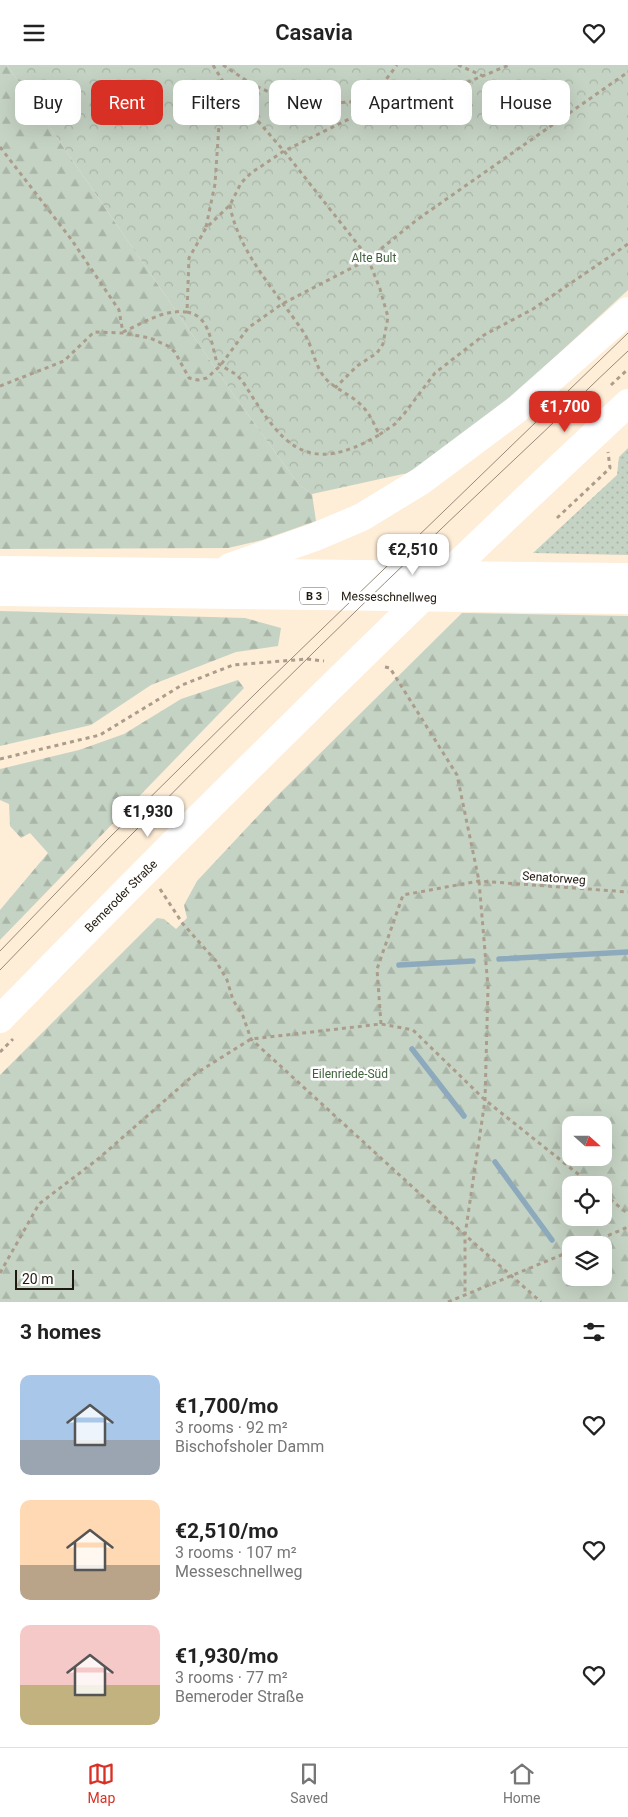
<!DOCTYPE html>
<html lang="en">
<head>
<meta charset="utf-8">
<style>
	:root { --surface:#fff; --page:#f2f2f2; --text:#222; --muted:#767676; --line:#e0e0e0; --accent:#d93025 }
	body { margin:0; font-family:Roboto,sans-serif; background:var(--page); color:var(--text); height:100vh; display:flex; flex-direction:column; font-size:19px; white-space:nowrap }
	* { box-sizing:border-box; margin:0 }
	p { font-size:16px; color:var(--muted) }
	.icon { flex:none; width:28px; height:28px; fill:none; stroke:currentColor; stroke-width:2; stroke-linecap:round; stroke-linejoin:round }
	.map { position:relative; height:1237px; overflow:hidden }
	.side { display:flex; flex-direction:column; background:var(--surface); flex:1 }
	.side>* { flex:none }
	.top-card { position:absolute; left:15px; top:15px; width:599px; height:45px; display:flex; gap:10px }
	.needle { width:32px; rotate:111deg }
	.buttons { position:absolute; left:562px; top:1051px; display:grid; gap:10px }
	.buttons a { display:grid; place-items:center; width:50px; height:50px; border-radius:10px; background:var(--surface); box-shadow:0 5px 20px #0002; font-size:25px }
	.scale { position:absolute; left:15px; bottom:12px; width:59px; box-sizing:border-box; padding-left:5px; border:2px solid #20190f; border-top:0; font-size:14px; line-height:18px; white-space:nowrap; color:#20190f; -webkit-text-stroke:4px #fff; paint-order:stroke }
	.price { position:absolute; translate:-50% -42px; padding:0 11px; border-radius:10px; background:#fff; color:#222; font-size:16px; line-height:32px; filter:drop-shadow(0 1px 2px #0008) }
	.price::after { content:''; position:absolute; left:50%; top:30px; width:15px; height:11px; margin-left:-8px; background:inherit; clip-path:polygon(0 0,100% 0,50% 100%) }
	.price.selected { background:var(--accent); color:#fff }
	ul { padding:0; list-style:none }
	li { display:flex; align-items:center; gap:15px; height:125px; padding:0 20px }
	li span { display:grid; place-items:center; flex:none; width:140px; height:100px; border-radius:10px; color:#555 }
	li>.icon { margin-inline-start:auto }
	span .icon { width:60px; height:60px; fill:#fffc; stroke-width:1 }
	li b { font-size:21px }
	h2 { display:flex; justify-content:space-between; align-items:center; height:60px; padding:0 20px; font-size:21px }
	.chip { padding:0 18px; border-radius:10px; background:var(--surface); box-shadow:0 5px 20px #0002; font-size:18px; line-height:45px }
	.chip.selected { background:var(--accent); color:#fff }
	header { display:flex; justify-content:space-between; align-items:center; height:65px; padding:0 20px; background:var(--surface); font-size:22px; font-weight:600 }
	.menu { display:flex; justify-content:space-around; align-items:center; height:70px; border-top:1px solid var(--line); background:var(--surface); font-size:14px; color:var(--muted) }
	.menu a { display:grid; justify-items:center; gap:2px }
	.menu .selected { color:var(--accent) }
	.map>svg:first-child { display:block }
</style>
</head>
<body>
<header><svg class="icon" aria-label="menu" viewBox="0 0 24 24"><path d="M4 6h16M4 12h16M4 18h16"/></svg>Casavia<svg class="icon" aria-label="heart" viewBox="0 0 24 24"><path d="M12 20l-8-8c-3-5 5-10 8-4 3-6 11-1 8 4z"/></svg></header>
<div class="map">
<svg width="628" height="1237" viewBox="0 0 628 1237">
	<defs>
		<pattern id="grass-dots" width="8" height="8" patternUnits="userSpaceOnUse" patternTransform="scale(1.25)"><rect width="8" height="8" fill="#c5d3c4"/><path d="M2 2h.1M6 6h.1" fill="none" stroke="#a9b5a7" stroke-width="1.8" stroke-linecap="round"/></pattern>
		<pattern id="forest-firs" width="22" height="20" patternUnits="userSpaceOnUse" patternTransform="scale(1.25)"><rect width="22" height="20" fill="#c5d3c4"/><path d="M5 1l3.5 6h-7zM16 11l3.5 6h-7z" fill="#a9b5a7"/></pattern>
		<pattern id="park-crowns" width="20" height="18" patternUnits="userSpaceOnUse" patternTransform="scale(1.25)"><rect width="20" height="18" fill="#c5d3c4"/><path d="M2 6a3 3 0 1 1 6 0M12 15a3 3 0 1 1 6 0" fill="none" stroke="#a9b5a7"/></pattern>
	</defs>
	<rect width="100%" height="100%" fill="#feedd7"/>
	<path fill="url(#grass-dots)" d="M628 383V490L533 488 617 410 619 392Z"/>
	<path fill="url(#forest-firs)" fill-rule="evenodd" d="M0 0H7L233 329 299 420 312 429 316 456 262 475 228 483 0 484Z
		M0 546 245 553 281 563 278 581 236 587 151 620 91 660 0 681Z
		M462 548 628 551V1237H0V1010L157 853 164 854 176 864 187 853 184 840 197 816 272 736ZM571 1060H604V1092H571ZM571 1120H604V1152H571ZM571 1180H604V1212H571Z
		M238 615 244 623 0 875V845L48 788 30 768 21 773 10 761 9 739 0 735V704L79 685 124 669 181 634Z"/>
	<path fill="url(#park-crowns)" d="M7 0H628V225L507 336 412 407 312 429 299 420 233 329Z"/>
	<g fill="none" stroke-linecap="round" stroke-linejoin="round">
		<path stroke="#8daabd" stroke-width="5.5" d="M499 894 628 887
			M399 900 473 896
			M412 984 464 1051
			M495 1097 552 1175"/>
		<path stroke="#ab9d8c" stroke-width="3" stroke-dasharray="4 4" stroke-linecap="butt" d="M213 0 222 15 284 86 367 191 380 224 388 252 383 279 377 288 357 301 335 323
			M223 0 253 20 288 35 313 40 419 31 449 25 509 0
			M458 0 483 11
			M372 33 397 0
			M0 82 71 174 119 245 123 268
			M230 140C237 185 277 228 302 265 313 280 313 298 325 313 335 324 348 328 359 338 369 347 374 358 379 370L395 359 404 349 435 308 484 270 533 244 628 179
			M206 162 215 119 222 15
			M187 247C210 251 211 278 217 298L237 310 243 317C282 379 305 413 379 370
			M123 267C143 258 164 244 187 247L189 193 206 163 230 140 241 118 251 108 284 86 394 32
			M611 320 628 304
			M0 321 64 296 94 267 123 268 150 273 168 281 175 287 189 313 198 315 207 313 220 301 248 263 282 239 367 195 418 154 628 7
			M557 453 610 403 608 387
			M385 602 390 603 457 710 479 816 488 922 485 1035 465 1170V1230
			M0 694 100 670 182 620 233 600 307 594 324 596
			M160 824 183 859 216 896 227 915 233 935 243 951 251 974 465 1170 541 1237
			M381 959 377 904 403 830 479 816 628 827
			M0 987 13 974
			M604 1129 628 1149
			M586 1180 628 1162
			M0 1208 39 1139 98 1094 195 1009 251 974 381 959 413 965 485 1035 592 1120
			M448 1237 571 1186"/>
		<path stroke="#fff" stroke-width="28" d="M0 954C205 744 413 538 628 338"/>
		<path stroke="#fff" stroke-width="28" d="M230 502 315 472 362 452 421 416 516 345 628 246
			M0 505 628 512
			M0 527 628 535"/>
		<path stroke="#968a79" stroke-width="1" d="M0 886 107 775 260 624 628 268
			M0 905C168 730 339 559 516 393 554 358 590 321 628 286"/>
	</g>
	<g text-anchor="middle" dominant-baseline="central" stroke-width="5" stroke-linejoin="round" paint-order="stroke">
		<rect fill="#fff" stroke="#635e57" stroke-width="1" x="300" y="522.5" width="28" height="17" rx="4"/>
		<g font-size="11" font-weight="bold" fill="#20190f">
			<text x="314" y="531">B 3</text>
		</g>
		<g font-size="12" fill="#3f613b" stroke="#fff">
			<text x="374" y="193">Alte Bult</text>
			<text x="350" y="1009">Eilenriede-Süd</text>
		</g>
		<g font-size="12" fill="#20190f" stroke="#fff">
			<text transform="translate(389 532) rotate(1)">Messeschnellweg</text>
			<text transform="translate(554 813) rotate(4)">Senatorweg</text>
			<text transform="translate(121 831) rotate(-45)">Bemeroder Straße</text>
		</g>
	</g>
</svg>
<div class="buttons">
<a><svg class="needle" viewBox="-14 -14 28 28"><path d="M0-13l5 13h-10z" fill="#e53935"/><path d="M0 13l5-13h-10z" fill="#767676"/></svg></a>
<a><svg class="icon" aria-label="locate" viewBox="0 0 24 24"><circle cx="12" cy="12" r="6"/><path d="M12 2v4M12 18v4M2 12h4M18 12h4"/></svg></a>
<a><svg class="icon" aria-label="layers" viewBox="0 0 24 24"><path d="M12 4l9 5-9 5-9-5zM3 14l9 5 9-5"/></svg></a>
</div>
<div class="scale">20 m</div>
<b class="price selected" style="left:565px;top:368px">€1,700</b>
<b class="price" style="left:413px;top:511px">€2,510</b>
<b class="price" style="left:148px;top:773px">€1,930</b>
<div class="top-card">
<a class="chip">Buy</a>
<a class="chip selected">Rent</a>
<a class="chip">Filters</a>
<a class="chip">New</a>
<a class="chip">Apartment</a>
<a class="chip">House</a>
</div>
</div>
<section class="side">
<h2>3 homes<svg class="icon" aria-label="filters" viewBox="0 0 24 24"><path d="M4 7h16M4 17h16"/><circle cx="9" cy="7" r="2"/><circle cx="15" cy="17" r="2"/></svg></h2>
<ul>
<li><span style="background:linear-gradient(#a9c7e8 65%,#9aa5b1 0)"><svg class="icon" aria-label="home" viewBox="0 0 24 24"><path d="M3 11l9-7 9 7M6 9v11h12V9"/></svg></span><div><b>€1,700/mo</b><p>3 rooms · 92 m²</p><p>Bischofsholer Damm</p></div><svg class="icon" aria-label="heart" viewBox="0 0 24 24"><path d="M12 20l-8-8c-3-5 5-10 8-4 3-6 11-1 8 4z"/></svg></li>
<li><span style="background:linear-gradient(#ffd9b3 65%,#b9a48a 0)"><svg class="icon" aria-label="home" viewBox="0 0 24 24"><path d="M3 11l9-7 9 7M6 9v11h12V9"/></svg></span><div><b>€2,510/mo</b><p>3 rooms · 107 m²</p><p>Messeschnellweg</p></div><svg class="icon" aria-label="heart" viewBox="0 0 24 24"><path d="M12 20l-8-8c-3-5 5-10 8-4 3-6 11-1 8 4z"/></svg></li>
<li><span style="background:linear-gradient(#f6c9c9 60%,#c2b280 0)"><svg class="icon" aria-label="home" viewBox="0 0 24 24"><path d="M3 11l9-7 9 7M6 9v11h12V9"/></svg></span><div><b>€1,930/mo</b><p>3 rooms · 77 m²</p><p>Bemeroder Straße</p></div><svg class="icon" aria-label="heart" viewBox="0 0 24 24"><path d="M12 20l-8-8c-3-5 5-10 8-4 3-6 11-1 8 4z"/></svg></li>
</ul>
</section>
<nav class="menu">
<a class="selected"><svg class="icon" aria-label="map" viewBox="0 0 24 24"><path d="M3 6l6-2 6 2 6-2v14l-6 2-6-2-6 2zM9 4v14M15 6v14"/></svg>Map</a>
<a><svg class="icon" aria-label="saved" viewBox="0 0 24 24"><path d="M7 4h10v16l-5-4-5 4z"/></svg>Saved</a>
<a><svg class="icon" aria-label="home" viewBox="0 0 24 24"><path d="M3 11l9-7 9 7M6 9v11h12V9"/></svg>Home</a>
</nav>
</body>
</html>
